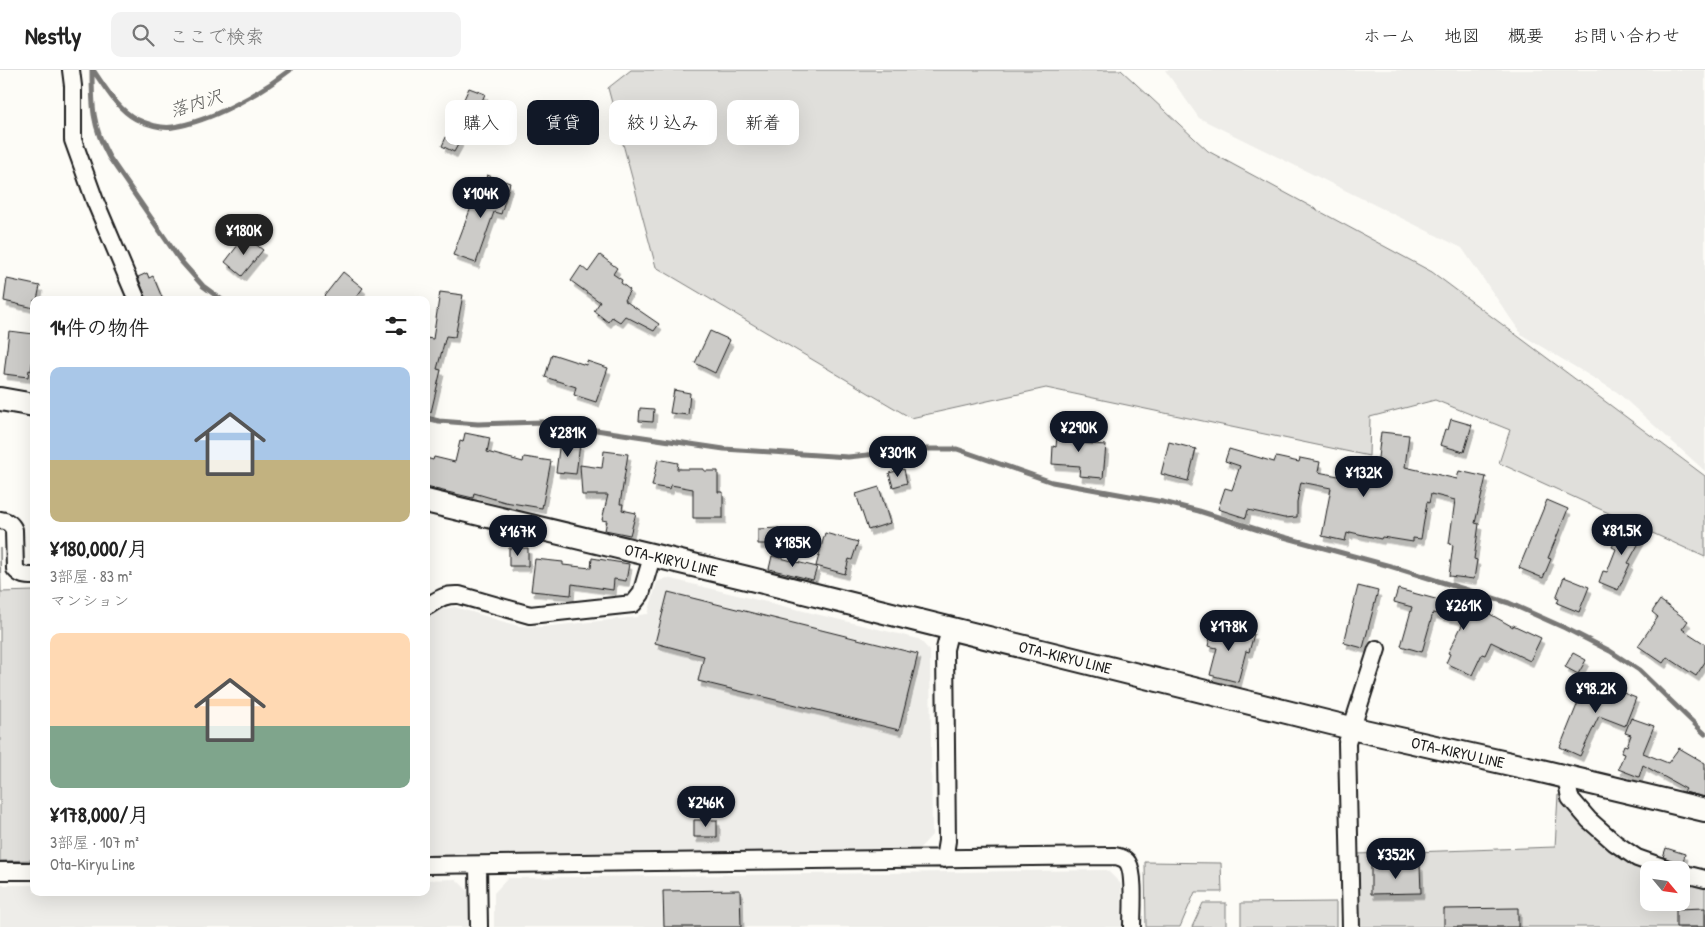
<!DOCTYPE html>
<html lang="ja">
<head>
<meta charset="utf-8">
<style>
	:root { --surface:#fff; --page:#f2f2f2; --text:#222; --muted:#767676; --line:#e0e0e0; --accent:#111827 }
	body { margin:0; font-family:"Patrick Hand","Klee One",sans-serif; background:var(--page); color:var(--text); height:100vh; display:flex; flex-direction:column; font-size:19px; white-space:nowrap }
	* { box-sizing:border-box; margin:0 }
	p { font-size:16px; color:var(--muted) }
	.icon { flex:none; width:28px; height:28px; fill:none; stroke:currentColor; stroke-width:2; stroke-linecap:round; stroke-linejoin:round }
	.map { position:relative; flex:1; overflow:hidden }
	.drawer { position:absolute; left:30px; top:226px; width:400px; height:600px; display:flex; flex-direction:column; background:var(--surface); border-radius:10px; box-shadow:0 5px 20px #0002 }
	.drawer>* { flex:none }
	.hud { position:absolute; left:445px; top:30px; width:475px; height:45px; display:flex; gap:10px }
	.needle { width:32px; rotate:119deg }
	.fabs { position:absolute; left:1640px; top:791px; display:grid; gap:10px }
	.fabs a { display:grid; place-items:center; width:50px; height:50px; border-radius:10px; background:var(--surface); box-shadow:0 5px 20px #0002; font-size:25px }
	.price { position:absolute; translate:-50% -42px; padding:0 11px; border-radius:18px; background:var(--accent); color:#fff; font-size:16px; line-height:32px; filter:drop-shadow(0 1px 2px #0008) }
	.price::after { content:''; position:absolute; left:50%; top:30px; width:15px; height:11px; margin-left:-8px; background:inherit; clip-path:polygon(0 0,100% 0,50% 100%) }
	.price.selected { background:#222; color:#fff }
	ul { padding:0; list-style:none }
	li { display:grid; align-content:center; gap:10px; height:265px; padding:0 20px }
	li span { display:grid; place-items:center; height:155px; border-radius:10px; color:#555 }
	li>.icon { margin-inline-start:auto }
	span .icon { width:90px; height:90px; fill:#fffc; stroke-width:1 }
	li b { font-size:21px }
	h2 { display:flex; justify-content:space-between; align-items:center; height:60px; padding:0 20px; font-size:21px }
	.pill { padding:0 18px; border-radius:10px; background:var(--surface); box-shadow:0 5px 20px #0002; font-size:18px; line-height:45px }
	.pill.selected { background:var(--accent); color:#fff }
	header { display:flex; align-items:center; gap:30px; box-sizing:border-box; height:70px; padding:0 25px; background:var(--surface); border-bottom:1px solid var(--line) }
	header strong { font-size:24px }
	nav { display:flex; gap:28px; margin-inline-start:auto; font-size:18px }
	.search { width:350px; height:45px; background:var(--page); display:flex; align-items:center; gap:12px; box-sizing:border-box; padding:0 18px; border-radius:10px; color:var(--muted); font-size:19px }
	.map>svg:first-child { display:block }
</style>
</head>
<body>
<header>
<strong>Nestly</strong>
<div class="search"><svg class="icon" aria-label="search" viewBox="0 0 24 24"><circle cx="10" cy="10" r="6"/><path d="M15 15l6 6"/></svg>ここで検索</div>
<nav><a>ホーム</a><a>地図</a><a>概要</a><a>お問い合わせ</a></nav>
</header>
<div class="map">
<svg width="1705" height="857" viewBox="0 0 1705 857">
	<defs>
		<filter id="shadow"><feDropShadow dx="3" dy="5.5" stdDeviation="0" flood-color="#0004"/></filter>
	</defs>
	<rect width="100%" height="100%" fill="#fdfcf7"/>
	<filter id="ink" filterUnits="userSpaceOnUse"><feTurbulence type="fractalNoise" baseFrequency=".02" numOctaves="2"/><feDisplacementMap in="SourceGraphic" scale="10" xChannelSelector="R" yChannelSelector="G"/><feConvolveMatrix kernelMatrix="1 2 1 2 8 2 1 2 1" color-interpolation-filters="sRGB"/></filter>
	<g filter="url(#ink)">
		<path fill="#eeede9" d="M1165 0H1705V401L1617 322 1522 265 1462 178 1199 48Z
			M667 508 919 569 930 581 932 765 919 779 426 787V550L442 539 455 537 518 556 542 557 638 547 639 545 648 544 657 512Z
			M1107 800 1121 814 1122 857H494V823L508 808Z
			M456 809 470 823 469 857H0V815H34V822H426V810Z"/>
		<path fill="#e0dfdb" stroke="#7e7e7c" d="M631 0H1121L1208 81 1432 202 1705 406V487L1499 393 1510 360 1435 330 1370 347 1369 386 1046 318 911 348 656 197 608 18Z
			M0 478 1 522 34 521V790L0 791Z
			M1558 725 1562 726C1588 756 1610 788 1649 801V832H1681V811L1705 817V857H1358L1357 784 1555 777Z
			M1145 792 1221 793 1222 822H1195L1180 857H1146Z
			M1336 832V857H1241V833Z
			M1203 833H1226V857H1192Z"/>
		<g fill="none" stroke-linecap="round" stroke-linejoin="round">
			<path stroke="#797876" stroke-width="5" d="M92 0C92 35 92 56 109 87L180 190 203 216 222 230
				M93 0C105 17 117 39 136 49 146 54 162 59 173 57 212 51 259 24 290 0
				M426 348 439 351 478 354 542 352 724 379 848 387 926 379H957L1052 412 1163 432 1199 441 1262 461 1390 496 1509 533 1565 558 1610 581 1639 600 1705 664"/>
		</g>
		<path fill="#cccbc8" stroke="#1c1c1c" filter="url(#shadow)" d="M469 18 485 24 475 47 459 40Z
			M447 65 460 71 454 82 442 76Z
			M487 105 510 113 501 144 494 142 476 193 453 185 473 132 478 134Z
			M245 166 263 180 242 206 225 192Z
			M600 185 617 198 613 204 622 210 621 213 630 220 624 230 659 254 654 261 625 246 620 252 612 247 608 252 594 241 600 232 571 211 581 196 588 202Z
			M343 202 363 218 354 230H321Z
			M147 203 149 208 153 206 163 230H147L138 207Z
			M7 209 40 216 37 230H34V238L4 231Z
			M440 222 463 225 455 267 446 266 437 299 441 300 431 342 426 341V268L433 269Z
			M9 261 34 264V282L31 301 29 300 28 307 4 304Z
			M710 261 730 270 715 303 695 293Z
			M552 284 586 295 587 291 608 298 596 332 574 325 576 317 545 307Z
			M674 320 690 323 688 345 670 343Z
			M640 338 654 339 653 352 639 351Z
			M1451 349 1472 355 1464 382 1440 375 1445 359 1448 360Z
			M1058 354 1080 356 1078 373 1106 375 1103 408 1079 406 1080 396 1052 394 1053 376 1056 377Z
			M1381 362 1409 365 1405 397 1457 409 1459 401 1486 407 1475 453 1479 454 1474 489 1477 490 1474 509 1449 506 1453 475 1449 474 1455 430 1431 424 1429 433 1427 432 1421 469 1413 468V472L1382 467 1381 469 1350 462V464L1347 463 1345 471 1322 466 1331 418 1301 412 1297 432V447L1284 448 1248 440 1246 448 1218 439 1225 418 1232 420 1240 396 1225 391 1229 379 1274 392 1276 387 1299 392 1300 388 1320 392 1318 402 1364 411 1366 403 1376 405Z
			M465 363 490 368 487 382 523 392 524 387 551 391 542 438 505 432 474 423 473 428 426 417V388L433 390 434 387 455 392 460 371 463 372Z
			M560 371 580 374 576 404 556 402Z
			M1169 372 1196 379 1188 411 1161 404Z
			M604 381 628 384 620 434H623L622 440 636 443 630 465 605 460 607 451 602 450 608 425H582L580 395 602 398Z
			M658 389 678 393 677 399H704V401H718V422H723V448H693V419L671 415 670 419 652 416Z
			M904 399 907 413 893 417 889 403Z
			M879 417 890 453 868 460 856 424Z
			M1547 430 1568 439 1548 488 1551 489 1543 508 1519 498Z
			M1626 452 1645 462 1628 493 1630 494 1618 520 1599 512 1603 501 1607 502 1616 479 1612 477Z
			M779 458 780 474H758V459Z
			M825 463 858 472 852 490 849 489 845 504 816 496Z
			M509 478H528V496H509Z
			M772 486 817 497 813 510 769 499Z
			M592 488 629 494 626 511 614 509 613 520 572 514 571 525 531 521 535 489 563 492V495L591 498Z
			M1564 507 1589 517 1579 542 1557 533 1559 529 1556 528Z
			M1358 516 1378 521 1363 578 1344 573Z
			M1398 519 1488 543 1513 557V555L1541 568 1530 591 1491 572 1485 585 1482 584 1472 605 1446 593 1450 584 1448 583 1464 551 1433 543 1422 582 1401 576 1412 537 1394 532Z
			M668 522 918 584 899 660 698 611 704 586 655 573Z
			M1660 530 1688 551 1682 559 1705 574V592L1696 606 1667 587 1663 593 1638 576 1658 547 1652 542Z
			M1213 555 1254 564 1249 582 1246 581 1238 612 1210 605 1217 578 1208 576Z
			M1573 583 1586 590 1578 604 1565 597Z
			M1591 607 1606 616 1636 628 1625 656 1599 646 1580 686 1560 677 1577 635 1586 619 1584 618Z
			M1631 648 1654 656 1643 683 1668 693 1679 678 1705 693V727L1684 722 1686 719 1643 695 1639 707 1618 699 1624 684 1621 683 1624 675 1627 676 1631 665 1625 663Z
			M694 750H717V767H694Z
			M1666 778 1685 784 1683 793H1678L1663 787Z
			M1420 795 1421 823 1371 824V796Z
			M740 820 741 857H664L663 821Z
			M1518 838V857H1444V839Z
			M1705 838V857H1676V839Z"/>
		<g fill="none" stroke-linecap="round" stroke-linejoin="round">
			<defs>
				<path id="minor" d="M71 0 73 16V70L95 131 137 230
					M0 450C7 451 11 453 14 460L15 499C21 506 25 506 34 506
					M426 537C439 529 444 524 459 525L530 545 633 534 641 524 652 487
					M1566 707 1570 728 1589 750 1615 773 1637 788 1671 800
					M944 789 947 771 945 579 950 559
					M426 795 1115 786C1120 787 1125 788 1128 793 1135 804 1132 843 1132 857
					M478 795 479 857
					M0 801H34
					M1681 803 1705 809
					M1351 857 1347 673 1377 579"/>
				<g id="secondary">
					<path d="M0 329 34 335"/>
					<path id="s1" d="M426 431 743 507 1351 658 1537 700 1705 740"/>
				</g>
			</defs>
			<use href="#minor" stroke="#1c1c1c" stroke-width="20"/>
			<use href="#secondary" stroke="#1c1c1c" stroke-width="26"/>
			<use href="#minor" stroke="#fdfcf7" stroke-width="16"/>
			<use href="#secondary" stroke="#fdfcf7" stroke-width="22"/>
		</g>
	</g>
	<g text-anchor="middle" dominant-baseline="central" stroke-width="4.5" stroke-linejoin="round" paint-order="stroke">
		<g font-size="16" fill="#1c1c1c" stroke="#fdfcf7">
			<text stroke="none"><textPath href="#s1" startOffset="252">OTA-KIRYU LINE</textPath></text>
			<text stroke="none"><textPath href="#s1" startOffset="658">OTA-KIRYU LINE</textPath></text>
			<text stroke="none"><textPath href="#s1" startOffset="1062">OTA-KIRYU LINE</textPath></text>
		</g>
		<g font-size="18" font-style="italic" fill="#5a5a58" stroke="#fdfcf7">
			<text transform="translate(196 33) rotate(-17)">落内沢</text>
		</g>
	</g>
</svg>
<div class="fabs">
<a><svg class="needle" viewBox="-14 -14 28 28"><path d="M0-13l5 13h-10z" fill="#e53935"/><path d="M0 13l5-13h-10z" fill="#767676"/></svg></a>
</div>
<b class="price" style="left:481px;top:149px">¥104K</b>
<b class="price selected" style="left:244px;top:186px">¥180K</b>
<b class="price" style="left:1079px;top:383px">¥290K</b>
<b class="price" style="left:568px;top:388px">¥281K</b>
<b class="price" style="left:898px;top:408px">¥301K</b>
<b class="price" style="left:1364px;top:428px">¥132K</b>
<b class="price" style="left:1622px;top:486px">¥81.5K</b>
<b class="price" style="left:518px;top:487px">¥167K</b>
<b class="price" style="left:793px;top:498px">¥185K</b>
<b class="price" style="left:1464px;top:561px">¥261K</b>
<b class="price" style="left:1229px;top:582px">¥178K</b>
<b class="price" style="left:1596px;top:644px">¥98.2K</b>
<b class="price" style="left:706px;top:758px">¥246K</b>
<b class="price" style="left:1396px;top:810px">¥352K</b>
<div class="hud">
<a class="pill">購入</a>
<a class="pill selected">賃貸</a>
<a class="pill">絞り込み</a>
<a class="pill">新着</a>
</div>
<section class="drawer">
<h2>14件の物件<svg class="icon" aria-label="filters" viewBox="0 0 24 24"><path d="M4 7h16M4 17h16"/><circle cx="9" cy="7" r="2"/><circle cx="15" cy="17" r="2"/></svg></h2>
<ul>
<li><span style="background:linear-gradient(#a9c7e8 60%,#c2b280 0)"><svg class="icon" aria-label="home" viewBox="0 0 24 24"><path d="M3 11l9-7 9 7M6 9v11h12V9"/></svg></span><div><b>¥180,000/月</b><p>3部屋 · 83 m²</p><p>マンション</p></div></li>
<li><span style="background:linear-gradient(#ffd9b3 60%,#7fa58c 0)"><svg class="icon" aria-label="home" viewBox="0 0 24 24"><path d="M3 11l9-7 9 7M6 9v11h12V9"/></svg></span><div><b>¥178,000/月</b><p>3部屋 · 107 m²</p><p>Ota-Kiryu Line</p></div></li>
</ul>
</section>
</div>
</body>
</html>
